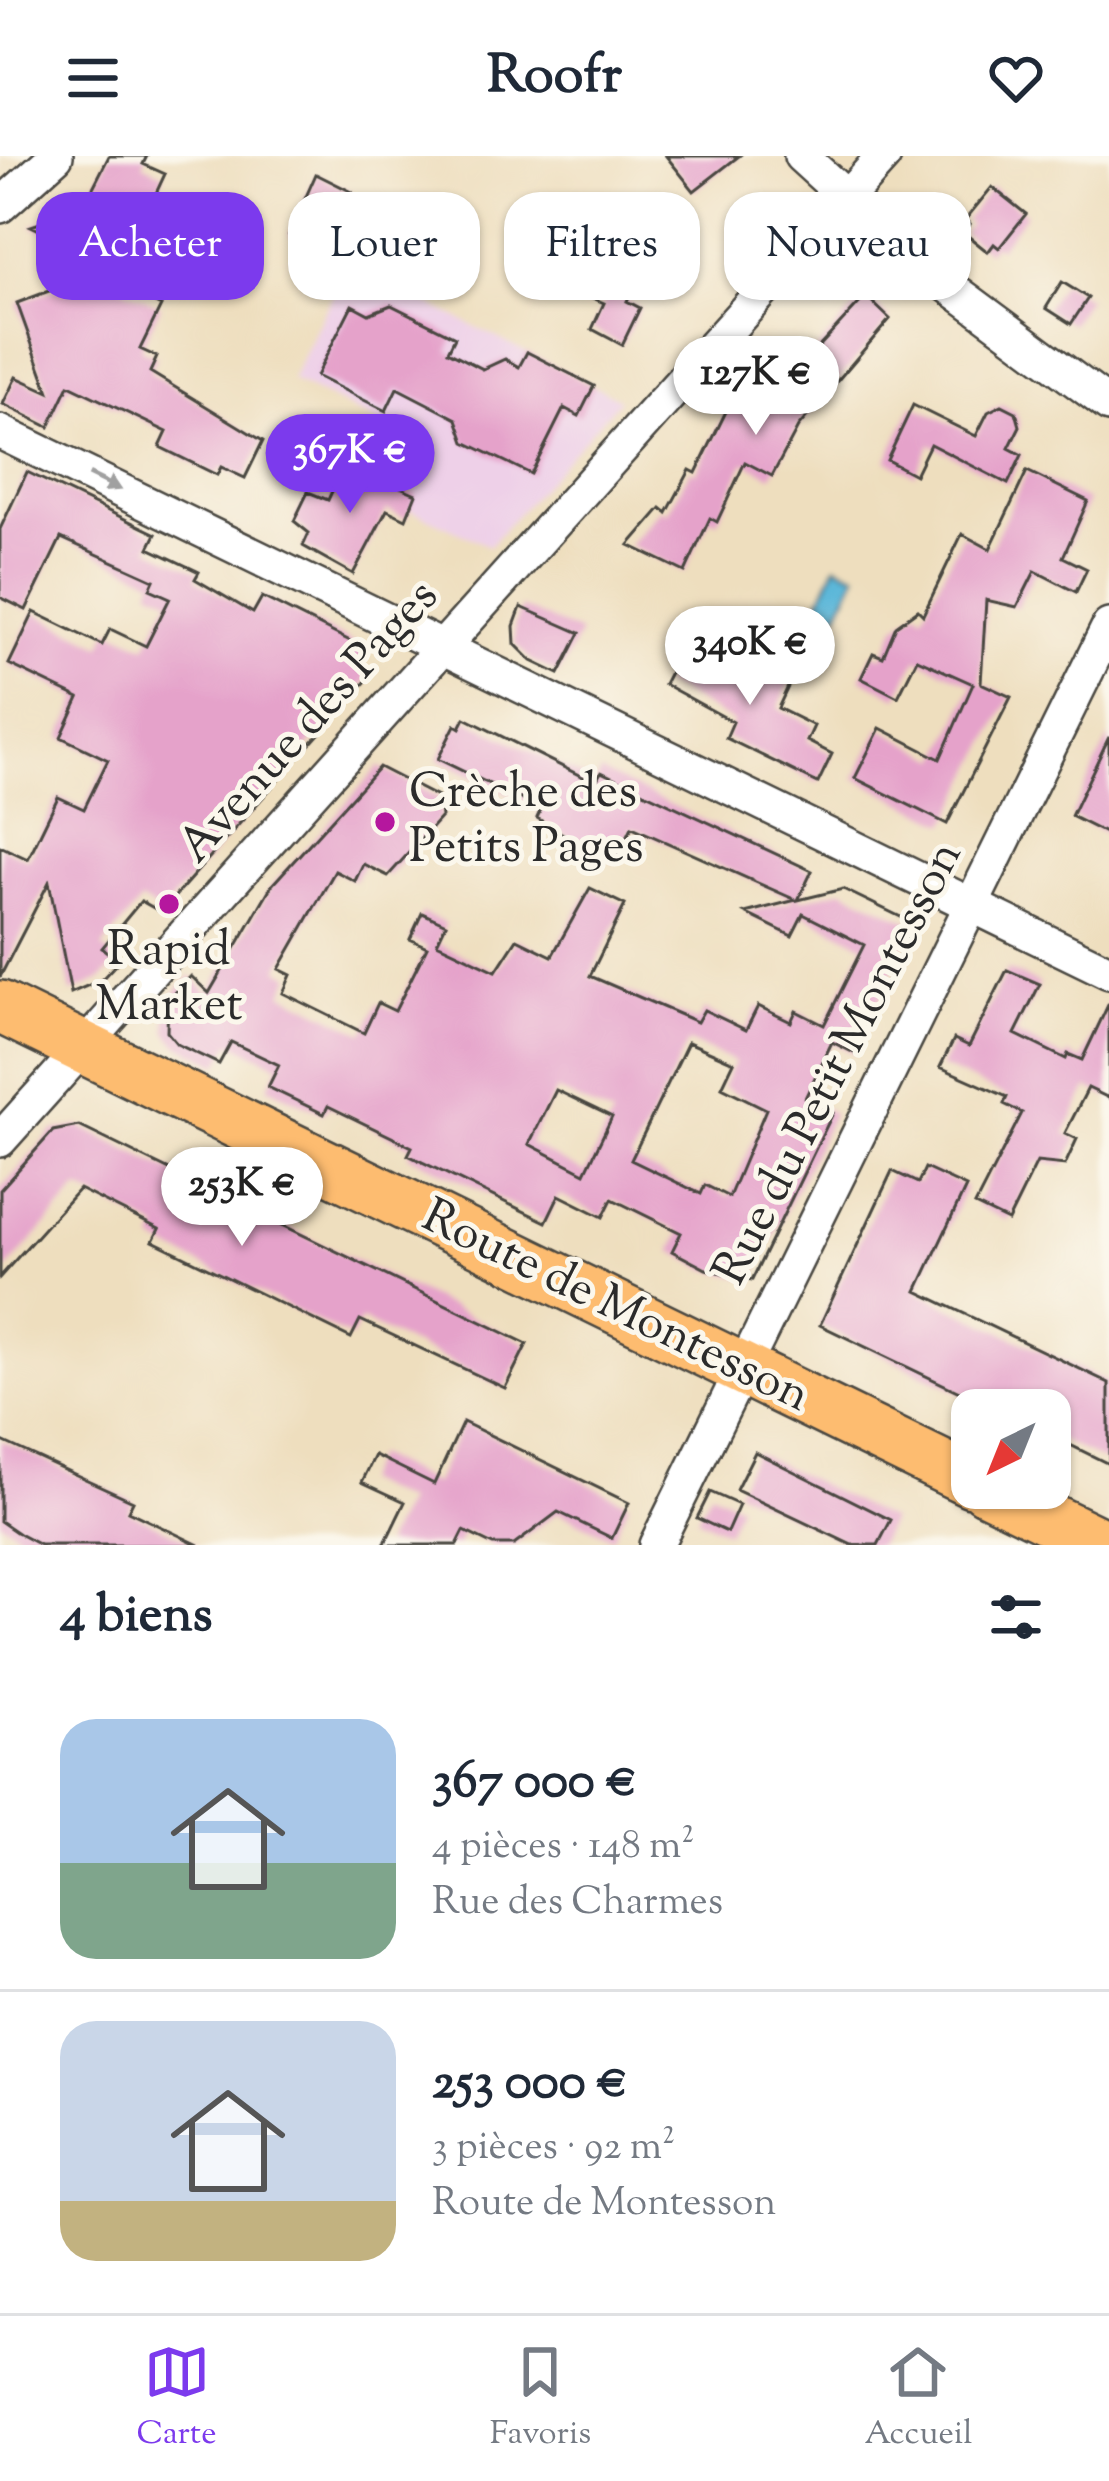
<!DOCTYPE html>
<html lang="fr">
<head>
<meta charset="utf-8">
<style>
	:root { --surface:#fff; --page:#f2f2f3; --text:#1f2937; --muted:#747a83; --line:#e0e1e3; --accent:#7c3aed }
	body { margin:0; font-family:"Sorts Mill Goudy",serif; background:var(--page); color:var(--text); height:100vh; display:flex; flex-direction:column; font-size:45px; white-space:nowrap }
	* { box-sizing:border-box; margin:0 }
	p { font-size:39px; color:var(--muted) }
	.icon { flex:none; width:66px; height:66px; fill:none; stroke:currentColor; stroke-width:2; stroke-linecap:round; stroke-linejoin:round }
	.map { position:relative; height:1389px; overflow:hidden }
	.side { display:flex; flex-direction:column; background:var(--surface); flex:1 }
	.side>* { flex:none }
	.hud { position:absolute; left:36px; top:36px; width:1038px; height:108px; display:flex; gap:24px }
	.needle { width:78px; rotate:223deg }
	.tools { position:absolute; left:951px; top:1233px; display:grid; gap:24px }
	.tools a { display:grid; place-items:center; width:120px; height:120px; border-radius:24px; background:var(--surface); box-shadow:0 3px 9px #0004; font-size:60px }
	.price { position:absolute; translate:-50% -102px; padding:0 27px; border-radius:42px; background:#fff; color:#222; font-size:39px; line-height:78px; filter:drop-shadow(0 3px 6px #0008) }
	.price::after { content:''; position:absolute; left:50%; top:72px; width:36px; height:27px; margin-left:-18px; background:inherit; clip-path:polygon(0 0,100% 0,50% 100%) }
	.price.active { background:var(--accent); color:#fff }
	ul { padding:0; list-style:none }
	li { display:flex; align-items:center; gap:36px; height:300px; padding:0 60px }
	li+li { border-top:3px solid var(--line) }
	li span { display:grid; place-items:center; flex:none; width:336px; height:240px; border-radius:36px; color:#555 }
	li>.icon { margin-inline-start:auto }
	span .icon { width:144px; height:144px; fill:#fffc; stroke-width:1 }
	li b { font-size:51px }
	h2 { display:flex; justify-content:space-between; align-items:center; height:144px; padding:0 60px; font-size:51px }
	.tag { padding:0 42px; border-radius:36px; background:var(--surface); box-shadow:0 3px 9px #0004; font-size:42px; line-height:108px }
	.tag.active { background:var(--accent); color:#fff }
	header { display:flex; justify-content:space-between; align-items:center; height:156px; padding:0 60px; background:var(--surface); font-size:54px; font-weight:700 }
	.menu { display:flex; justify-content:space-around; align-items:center; height:168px; border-top:3px solid var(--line); background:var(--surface); font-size:33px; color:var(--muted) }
	.menu a { display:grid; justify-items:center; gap:6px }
	.menu .active { color:var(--accent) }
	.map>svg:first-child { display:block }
</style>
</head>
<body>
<header><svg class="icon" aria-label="menu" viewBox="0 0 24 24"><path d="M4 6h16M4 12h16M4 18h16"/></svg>Roofr<svg class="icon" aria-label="heart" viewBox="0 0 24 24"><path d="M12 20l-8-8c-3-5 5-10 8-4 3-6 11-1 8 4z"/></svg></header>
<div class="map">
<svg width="1109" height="1389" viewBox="0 0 1109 1389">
	<rect width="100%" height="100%" fill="#fbf7ec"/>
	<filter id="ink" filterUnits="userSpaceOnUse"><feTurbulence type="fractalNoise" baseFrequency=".00833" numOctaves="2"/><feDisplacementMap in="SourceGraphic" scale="24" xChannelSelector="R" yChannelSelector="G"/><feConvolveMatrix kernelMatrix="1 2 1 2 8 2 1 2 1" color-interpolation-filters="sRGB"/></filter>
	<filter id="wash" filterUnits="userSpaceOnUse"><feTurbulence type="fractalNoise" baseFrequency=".004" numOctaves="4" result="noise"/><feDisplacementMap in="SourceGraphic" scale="48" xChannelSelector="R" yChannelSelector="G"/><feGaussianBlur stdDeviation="2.7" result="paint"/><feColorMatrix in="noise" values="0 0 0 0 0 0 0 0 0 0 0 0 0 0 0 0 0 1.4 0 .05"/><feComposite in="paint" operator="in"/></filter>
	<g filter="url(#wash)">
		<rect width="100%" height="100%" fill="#eedebe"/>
		<path fill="#eed0e8" d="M348 108 620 243 489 390 351 326 379 267 291 224Z"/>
		<path fill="#5bb7d9" stroke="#437182" stroke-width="3" d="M836 409 857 418 838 458 818 448Z"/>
		<g id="blocks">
			<path fill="#e5a2ca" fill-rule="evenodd" d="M109 0H147L143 8 165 18 151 48 138 41 107 106 31 70 58 61 62 54 78 61Z
				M666 0H739L694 35Z
				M316 18 352 36 324 96 289 79Z
				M992 31 1026 58 999 92 994 88 988 96 963 76 970 68 965 64Z
				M636 43 654 67 633 83 652 93 627 145 640 152 622 189 592 173 604 147 588 140 618 76 603 69Z
				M94 118 161 150 140 193 157 201 150 216 263 285 245 322 221 311 217 319 160 291 167 276 69 229 49 271 3 248 16 221 49 236 17 147Z
				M1062 126 1088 142 1071 168 1046 152Z
				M866 140 890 163 798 271 772 320 745 306 717 366 710 362 685 416 629 389 661 352 667 357 690 314 696 317 737 233 755 249 795 203 802 209Z
				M352 149 369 158 391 149 455 181 448 195 483 213 505 203 519 211 527 196 594 230 579 260 564 252 531 318 465 286 457 263 397 232 386 255 316 220Z
				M913 249 976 280 988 256 1002 249 1016 256 1020 270 1009 292 1022 299 1008 328 930 288 915 319 887 304Z
				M345 307 416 338 406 363 387 354 353 418 303 390 309 377 294 365 308 336 328 344Z
				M1027 315 1088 345 1063 401 1087 413 1076 436 1035 415 1017 451 986 444 981 527 1011 541 947 668 855 622 880 572 940 603 973 528 917 503 898 541 861 522 873 497 883 501 896 470 918 454 923 459 962 378 990 393Z
				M27 316 156 378 149 392 199 416 195 423 253 457 262 441 360 490 367 524 161 756 141 745 102 792 119 805 101 824 71 837 49 726 0 821V690L28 703 58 641 84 653 108 604 61 581 79 542 9 508 34 456 102 489 110 473 146 490 170 442 150 433 154 424 61 382 26 454 0 441V373Z
				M521 451 580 477 559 518 532 505 515 488 514 470Z
				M686 485 755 520 764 503 794 518 778 552 814 570 807 585 832 598 818 627 726 582 733 566 664 528Z
				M465 562 595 627 601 616 812 715 798 744 843 733 913 767 856 898 832 886 805 942 833 957 752 1124 706 1113 672 1095 681 1077 612 1043 603 1061 559 1039 546 1066 408 999 412 991 328 950 324 958 268 931 279 909 231 886 219 908 177 888 167 876 168 844 191 820 209 837 272 729 379 611 439 642 441 661 388 720 363 708 355 725 335 715 279 813 291 819 283 837 364 877 378 847 395 855 427 791 410 783 422 757 446 768 437 787 496 815 517 783 552 800 590 732 625 749 590 820 697 866 704 854 746 874 758 850 791 866 796 855 824 869 864 789 803 758 792 780 745 757 796 744 632 671 615 706 568 681 537 662 541 653 438 603 455 569 460 572ZM688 886 734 906 722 931 766 953 729 1041 705 1029 701 1038 631 1004ZM556 934 612 961 585 1017 529 988Z
				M1109 581V679L1071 660Z
				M1007 814 1040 828 1015 878 1066 903 1068 898 1082 904 1109 847V942L1088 932 1065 977 1077 983 1065 1009 1037 1006 1008 1065 975 1049 1022 957 1004 948 1007 941 940 911 954 883 969 890Z
				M79 970 527 1188 505 1232 360 1164 351 1182 153 1085 159 1073 79 1033 0 1121V1034L53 975Z
				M925 1012 966 1031 917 1135 1109 1227V1308L1050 1279V1254H997L820 1169 892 1015 918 1027Z
				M463 1266 629 1347 612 1382 558 1356 514 1389H493L464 1375 457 1389H384L405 1346 362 1326 375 1299 434 1328Z
				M0 1284 133 1345 128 1355 199 1389H40L19 1378 0 1365Z
				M755 1296 891 1364 878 1389H852L736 1334Z
				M710 1336 739 1349 727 1376 697 1362Z"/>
		</g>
	</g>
	<g filter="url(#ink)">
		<use href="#blocks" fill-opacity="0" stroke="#484641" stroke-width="3"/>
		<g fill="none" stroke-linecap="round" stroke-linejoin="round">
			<defs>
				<path id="street" d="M801 0 923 111 1109 249
					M0 50 56 0
					M0 276 1109 816
					M0 984 884 0
					M656 1389 1109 470"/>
				<path id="primary" d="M0 851 972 1325
					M986 1332 1103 1389"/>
			</defs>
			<use href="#street" stroke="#484641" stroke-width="38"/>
			<use href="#primary" stroke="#484641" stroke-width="56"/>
			<use href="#street" stroke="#fff" stroke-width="33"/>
			<use href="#primary" stroke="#fdbc70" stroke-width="51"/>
		</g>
		<defs><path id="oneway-solid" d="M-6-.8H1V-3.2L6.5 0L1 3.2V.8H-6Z" transform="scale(3)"/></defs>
		<use fill="#a0a0a0" href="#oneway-solid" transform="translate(105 326) rotate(26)"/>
	</g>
	<g fill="#b5179e" stroke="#fbf7ec" stroke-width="4.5">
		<circle cx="385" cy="666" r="12"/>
		<circle cx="169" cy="748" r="12"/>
	</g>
	<g text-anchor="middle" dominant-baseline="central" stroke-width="10" stroke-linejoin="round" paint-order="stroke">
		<g font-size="48" fill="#2b2b2b" stroke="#fbf7ec">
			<text transform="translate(310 567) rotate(-48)">Avenue des Pages</text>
			<text transform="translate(840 908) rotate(-63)">Rue du Petit Montesson</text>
			<text transform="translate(615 1152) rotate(26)">Route de Montesson</text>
		</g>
		<g font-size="48" fill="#2b2b2b" stroke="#fbf7ec" text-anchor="start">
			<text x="409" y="638">Crèche des<tspan x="409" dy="55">Petits Pages</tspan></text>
			<text x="169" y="796" text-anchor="middle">Rapid<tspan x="169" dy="55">Market</tspan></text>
		</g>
	</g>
</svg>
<div class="tools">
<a><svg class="needle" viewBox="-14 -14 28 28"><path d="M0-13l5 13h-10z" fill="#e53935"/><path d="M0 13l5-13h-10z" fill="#747a83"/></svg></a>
</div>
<b class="price" style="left:756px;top:282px">127K €</b>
<b class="price active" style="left:350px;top:360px">367K €</b>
<b class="price" style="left:750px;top:552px">340K €</b>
<b class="price" style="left:242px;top:1093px">253K €</b>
<div class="hud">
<a class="tag active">Acheter</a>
<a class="tag">Louer</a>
<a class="tag">Filtres</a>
<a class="tag">Nouveau</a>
</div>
</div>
<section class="side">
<h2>4 biens<svg class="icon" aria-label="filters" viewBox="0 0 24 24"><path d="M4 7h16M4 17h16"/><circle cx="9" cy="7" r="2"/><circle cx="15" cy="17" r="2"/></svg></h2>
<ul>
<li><span style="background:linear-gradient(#a9c7e8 60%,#7fa58c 0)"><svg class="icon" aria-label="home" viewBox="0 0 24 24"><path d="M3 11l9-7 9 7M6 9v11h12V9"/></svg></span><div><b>367 000 €</b><p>4 pièces · 148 m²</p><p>Rue des Charmes</p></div></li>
<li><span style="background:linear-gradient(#c9d6e8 75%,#c2b280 0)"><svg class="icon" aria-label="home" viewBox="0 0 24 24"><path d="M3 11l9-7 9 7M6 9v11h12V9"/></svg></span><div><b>253 000 €</b><p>3 pièces · 92 m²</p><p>Route de Montesson</p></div></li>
</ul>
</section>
<nav class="menu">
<a class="active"><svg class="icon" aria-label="map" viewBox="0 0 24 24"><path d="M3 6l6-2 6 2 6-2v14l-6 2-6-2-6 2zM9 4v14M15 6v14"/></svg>Carte</a>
<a><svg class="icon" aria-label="saved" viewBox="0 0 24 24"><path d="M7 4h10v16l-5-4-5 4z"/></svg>Favoris</a>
<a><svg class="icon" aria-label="home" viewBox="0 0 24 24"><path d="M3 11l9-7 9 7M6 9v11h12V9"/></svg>Accueil</a>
</nav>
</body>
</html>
